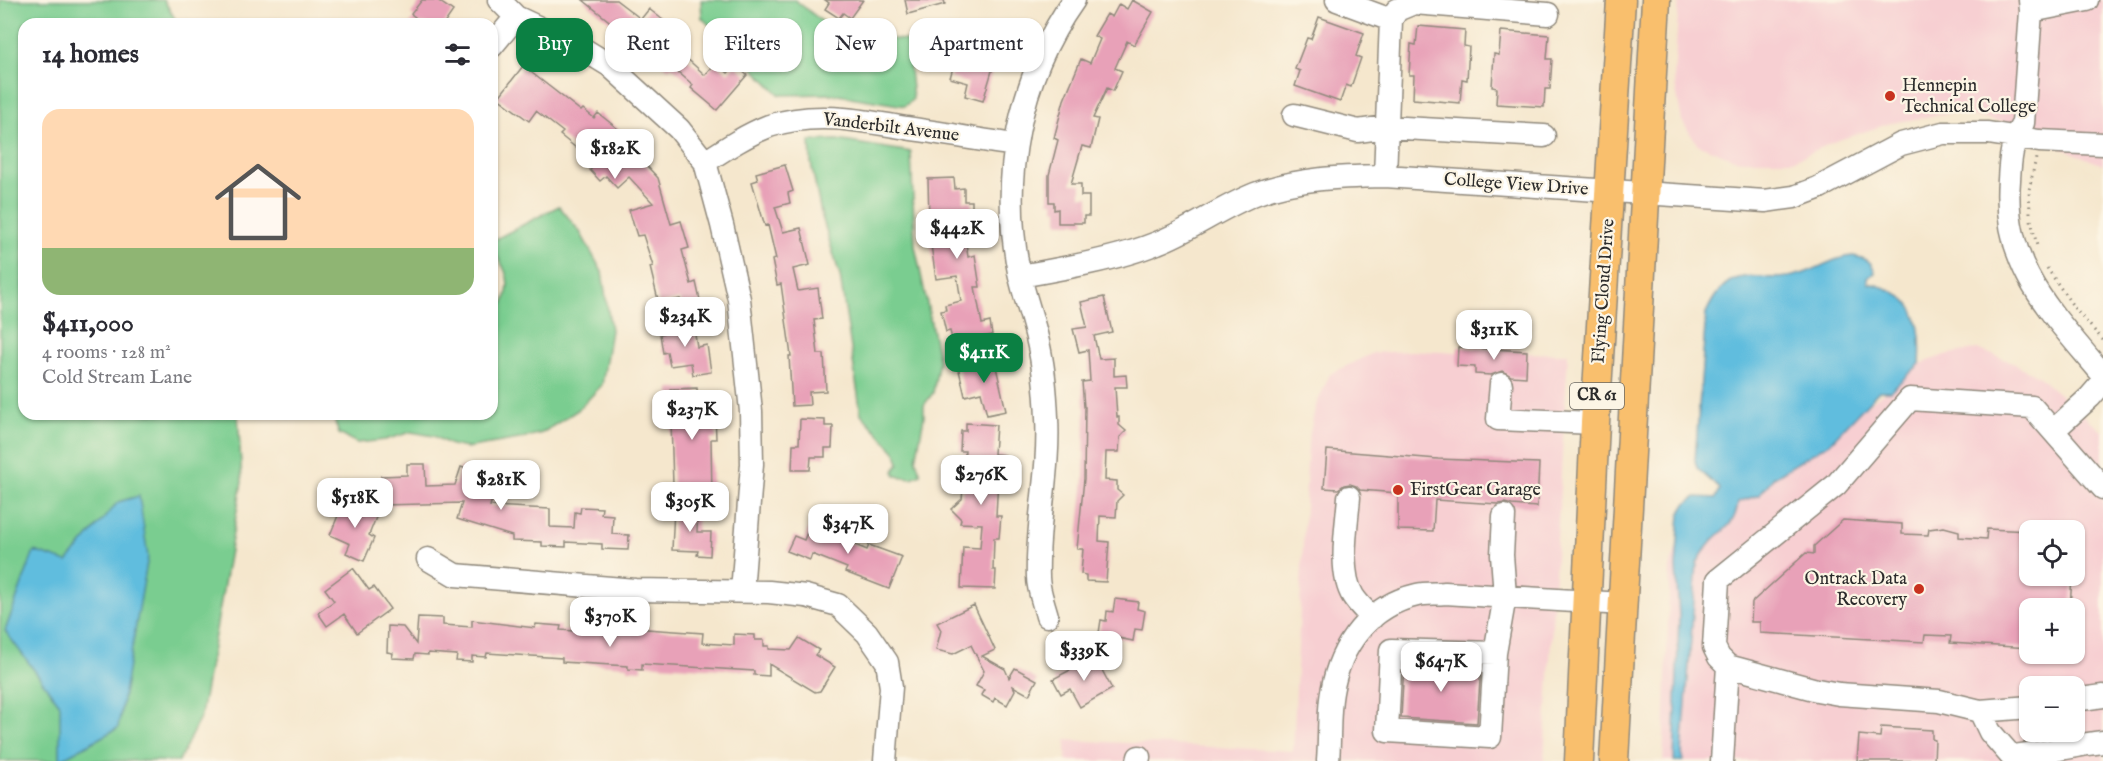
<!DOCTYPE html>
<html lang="en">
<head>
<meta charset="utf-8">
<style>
	:root { --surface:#fff; --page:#f7f7f7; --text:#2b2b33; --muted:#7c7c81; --line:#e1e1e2; --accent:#0b8043 }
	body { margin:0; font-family:"IM FELL English",serif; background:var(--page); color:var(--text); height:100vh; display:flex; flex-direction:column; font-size:22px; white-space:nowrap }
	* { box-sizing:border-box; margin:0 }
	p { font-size:20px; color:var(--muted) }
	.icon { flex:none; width:33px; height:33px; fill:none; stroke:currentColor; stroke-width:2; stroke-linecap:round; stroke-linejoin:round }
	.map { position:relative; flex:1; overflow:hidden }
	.details { position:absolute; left:18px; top:18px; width:480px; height:402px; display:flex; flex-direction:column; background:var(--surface); border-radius:18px; box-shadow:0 2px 4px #0004 }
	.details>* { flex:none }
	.banner { position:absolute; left:516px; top:18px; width:570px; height:54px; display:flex; gap:12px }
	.fabs { position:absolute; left:2019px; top:520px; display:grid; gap:12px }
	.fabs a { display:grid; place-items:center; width:66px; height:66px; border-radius:12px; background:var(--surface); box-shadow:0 2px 4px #0004; font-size:30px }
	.price { position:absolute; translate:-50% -51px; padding:0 14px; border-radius:12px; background:#fff; color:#222; font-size:20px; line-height:39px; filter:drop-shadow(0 2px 3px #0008) }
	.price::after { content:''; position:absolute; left:50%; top:36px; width:18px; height:14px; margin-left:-9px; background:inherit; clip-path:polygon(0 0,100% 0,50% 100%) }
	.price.current { background:var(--accent); color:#fff }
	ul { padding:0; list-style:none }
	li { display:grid; align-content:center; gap:12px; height:318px; padding:0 24px }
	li+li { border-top:2px solid var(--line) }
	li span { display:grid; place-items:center; height:186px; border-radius:18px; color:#555 }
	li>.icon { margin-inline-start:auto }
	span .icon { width:108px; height:108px; fill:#fffc; stroke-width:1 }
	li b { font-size:26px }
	h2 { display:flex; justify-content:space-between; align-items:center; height:72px; padding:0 24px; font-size:26px }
	.chip { padding:0 21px; border-radius:18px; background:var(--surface); box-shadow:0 2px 4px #0004; font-size:21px; line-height:54px }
	.chip.current { background:var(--accent); color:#fff }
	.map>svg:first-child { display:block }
</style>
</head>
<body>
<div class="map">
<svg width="2103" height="761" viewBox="0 0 2103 761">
	<rect width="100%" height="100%" fill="#fcf5e5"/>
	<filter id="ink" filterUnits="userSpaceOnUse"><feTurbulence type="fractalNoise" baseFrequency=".0167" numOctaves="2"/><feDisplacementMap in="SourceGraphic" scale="12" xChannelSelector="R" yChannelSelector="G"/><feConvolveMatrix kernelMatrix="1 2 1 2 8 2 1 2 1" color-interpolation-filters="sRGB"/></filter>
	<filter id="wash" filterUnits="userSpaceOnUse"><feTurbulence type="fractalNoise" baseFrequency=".008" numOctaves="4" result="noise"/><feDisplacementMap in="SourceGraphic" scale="24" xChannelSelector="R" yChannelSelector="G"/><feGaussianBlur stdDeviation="1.35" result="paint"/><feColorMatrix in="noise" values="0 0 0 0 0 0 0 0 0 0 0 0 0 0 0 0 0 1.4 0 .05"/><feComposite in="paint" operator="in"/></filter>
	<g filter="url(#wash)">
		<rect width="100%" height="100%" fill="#f5e7cd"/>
		<path fill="#f7cfd2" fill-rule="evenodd" d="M1679 0H2103V165L2046 142 2008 123 1952 113 1891 123 1836 141 1794 160H1737L1697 144 1682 121 1674 79Z
			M1977 349 2009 361 2038 376 2103 432V761H1663L1670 567 1681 535 1862 409 1920 364 1945 355ZM2030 531H2074V576H2030ZM2030 609H2074V654H2030ZM2030 687H2074V732H2030Z
			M1409 351 1568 354 1544 761H1066V740L1293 751 1308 443 1315 408 1330 374 1373 353Z"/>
		<path fill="#7acd90" stroke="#527c5e" stroke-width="1.5" d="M0 0H164L178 24H24V414H238L242 482 201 715 179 761H0Z
			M701 0H795L827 25 859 37 907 40 913 99 905 106 832 94 780 95 702 18Z
			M837 140 911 152 915 246 939 361 933 393 924 405V417L916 460 921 474 912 478 896 476 894 471 899 463 896 453 861 414 840 276 821 213 811 163 810 141Z
			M559 206 580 232 602 272 611 330 602 385 578 410 542 433 519 439 466 448 451 445 434 436 411 432 385 440 357 443 339 434 335 422 337 414H492V318C505 307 512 287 505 271 501 260 492 253 492 241Z"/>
		<path fill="#60bdde" stroke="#467484" stroke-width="1.5" d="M1853 256C1865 258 1872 260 1875 273L1868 277V283C1916 293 1923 320 1920 364L1890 391H1879L1830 443 1774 477 1759 495 1738 502C1735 528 1722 528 1708 546 1704 551 1700 558 1697 563L1682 753 1684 761H1674L1679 616 1676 567 1680 514 1686 504 1696 497 1716 498 1720 489 1697 468 1695 461 1706 313C1733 254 1759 288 1801 274 1819 269 1834 257 1853 256Z
			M139 496 148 557 118 728 60 760V705L5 631 34 551 67 562 118 502Z"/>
		<g id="blocks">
			<path fill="#e8a1b8" d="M422 0H437L453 11 444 24H410L415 17 411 14Z
				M583 0H616L641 19 649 9 681 34 672 45 705 75 716 63 728 73 735 65 747 75 717 110 691 88 693 85 671 66 669 69Z
				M825 0H863L850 18 843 13 839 18 825 9 829 3Z
				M905 0H944L945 4 908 14Z
				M1132 0 1153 12 1134 45 1127 41 1115 68 1122 71 1113 91 1107 88 1093 118 1098 119 1091 148 1082 146 1071 184H1081V196H1089V216H1084V223H1058V209L1054 210V202H1049V175L1058 140 1054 138 1064 100 1081 59 1090 63 1100 39 1094 36 1107 14 1112 17 1119 4 1127 9Z
				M1319 17 1364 33 1356 56 1361 58 1351 87 1346 85 1340 102 1295 86 1300 71 1295 69 1307 38 1311 39Z
				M1418 26 1465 30 1464 46 1469 47 1467 80 1462 79 1460 103 1413 99 1414 75H1409L1411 44 1416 45Z
				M1501 31 1549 35 1547 59H1552L1550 89H1545L1544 107 1496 104 1497 88 1492 87 1494 54 1499 55Z
				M960 43 997 54 983 101 965 96 968 83 950 78Z
				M523 66 581 111 583 109 594 118 598 113 628 137 648 159 644 163 658 178 671 224 681 221 689 248 682 250 691 284 696 282 702 309 683 313 680 299 659 304 650 267 653 266 643 235 637 236 629 210 653 203 629 177 617 188 606 176 600 181 590 170 596 164 560 135 563 132 536 111 529 121 498 98Z
				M785 165 793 191 788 193 790 203 775 207 783 232 801 228 810 265 793 269 798 291 818 288 822 319 814 320 818 354H824L826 391 809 392 810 405 792 406 789 356H791L781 284 777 285 772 260 776 259 768 225 765 226 752 182 758 180 756 173Z
				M954 178 955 189 964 188V201H972V229L964 230 968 257 975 255 980 287H975L982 324 990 322 992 335 953 343 950 331 946 332 941 311 946 310 945 305 961 301 957 276 936 279 931 245 947 242 946 219H929L928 179Z
				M1104 297 1112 332 1094 336 1099 359 1114 358V376L1126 375 1127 387H1115L1117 417H1119V425L1126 431 1120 437 1119 452H1106L1105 480 1117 481V490L1123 495 1117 501 1116 517 1100 516 1099 541 1109 542 1106 582 1086 581V575L1081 574 1083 549H1077L1084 479 1085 407H1084L1082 382 1090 381 1088 350 1079 352 1073 329 1087 327 1081 302Z
				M693 322 697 347 707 345 711 372 693 375 691 363 670 366 667 352 663 353 660 334 666 333 665 326Z
				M1458 347 1527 351 1526 377 1511 376 1502 371 1491 375 1475 374V367L1457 366Z
				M994 358 1006 411 987 415 981 392 965 396 958 366Z
				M697 388 698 402H710V413H715L716 439H711L712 497 695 498 694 484 673 485 670 389Z
				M800 419 825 420V426H833L832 448H825V457H811L810 470H792L793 444H799Z
				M966 423 996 425 994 454 1005 455 1004 478H998L996 516H1001L999 538H994L993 570H996L995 589 961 588 963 547 980 548 982 524 960 523 961 519 951 509 962 499 963 489 983 490 985 464 964 463 965 451H960L961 431H966Z
				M1327 450 1438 459 1539 463 1537 507 1512 505 1505 503 1498 504 1435 500 1433 531 1398 530V493L1360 490 1356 486 1350 484 1344 485 1338 489 1324 488Z
				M407 464H425L426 486 455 485 461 467 474 471 471 482 495 490 490 506 550 509V527L574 528 575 512 580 513 581 507 602 508 601 514 613 515 612 534 629 535 628 550 602 549V544L566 542V547L542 546V542L512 541V536L457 519 462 503 382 505 381 476 407 475Z
				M344 501 377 515 369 535 374 538 364 561 346 553 350 544 330 535Z
				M674 508 698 509 697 532H711L710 556 697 555 698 551 672 550Z
				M1843 520 1902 524V534L1928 535 1929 529 1944 527 1959 531V537L1986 539 1987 529 2030 531V576H2072L2070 609H2030V648L1950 643 1951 636 1925 635 1924 642 1760 633V622H1751L1752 602 1806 553 1814 554V546Z
				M818 522 841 532 839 538 867 550 869 545 902 557 889 589 845 572 847 568 812 554 810 560 787 551 794 536 804 540 810 525 816 528Z
				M353 568 369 590 374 587 390 609 357 633 344 614 327 626 318 613 334 601 325 589Z
				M1115 599 1138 602 1137 609 1145 611 1142 630 1135 629 1133 641 1118 638 1116 649 1097 646 1101 620 1106 621 1107 611 1113 612Z
				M974 605 995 650 982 656 1005 669 1009 678 1015 668 1037 680 1029 695 1013 686 1015 690 1007 705 995 698 993 702 981 695 984 690 976 686 984 671 971 645 953 654 936 650 941 630 937 623Z
				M418 617 443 618V625L472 627V620L535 628 536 624 561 626 560 630 588 632 589 625 703 633 702 643 734 645V634L755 635V640H764V646H769V649L791 650 799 638 819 650 815 655 835 667 820 691 815 692 769 664V676L754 675V671L642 664V670L628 669V666L562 662V658L487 653 486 657 472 656V662L456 661 457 655 428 653V655L415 654 414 659 392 658 393 653 387 652 388 626 403 627 416 644Z
				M1095 657 1112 689 1080 707 1070 689 1061 694 1053 679Z
				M1404 664 1481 666 1477 723 1401 718Z
				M1881 727 1932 730V739L1935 740 1934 761H1857L1859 735 1880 737Z"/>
		</g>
	</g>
	<g filter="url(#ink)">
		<use href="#blocks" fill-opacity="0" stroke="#90897c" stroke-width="1.5"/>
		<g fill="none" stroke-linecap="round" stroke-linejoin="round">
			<defs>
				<path id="minor" d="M499 0 516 17 578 46 609 65 679 129 705 162 722 225 739 299 751 411 752 464 742 592
					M1337 0 1391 20
					M2030 0 2031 11 2023 123C2012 141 2010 159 2009 180 2002 267 2052 313 2103 375
					M2031 11 2087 0
					M492 46 516 17
					M1294 115 1358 131 1387 127 1544 136
					M705 162C725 149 746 135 769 126 814 111 860 120 906 128 942 133 979 140 1015 145
					M1385 176 1391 20 1397 10 1414 3 1548 14
					M1020 276C1062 269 1118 259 1157 243 1191 230 1220 208 1255 194 1296 178 1341 177 1385 176L1765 201 1794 197 1818 188 1901 144 1943 133H1988L2039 141 2103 144
					M1501 384 1498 419 1595 423
					M2054 430 2090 397 2103 382
					M1349 497C1347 525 1338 572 1353 596 1358 604 1366 611 1372 618
					M428 559 455 575 635 590 769 592 806 596 838 605 867 633 887 662 891 687 885 761
					M1047 616C1044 604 1038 590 1038 577 1036 524 1050 471 1047 418 1046 393 1044 367 1038 342 1033 319 1024 296 1019 272 1000 178 1018 79 1074 0
					M1495 653 1391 650 1387 731 1490 737 1495 653 1505 596 1502 555 1504 516
					M1728 666 1817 690 1839 694 1939 701 1980 711 2030 707
					M2074 700 2103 696
					M1980 711 1990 732 2011 756C2043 754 2072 745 2103 742
					M1138 761 1139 757
					M1328 761C1330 738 1328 714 1332 692 1340 645 1369 606 1417 595 1426 593 1436 594 1445 593L1623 604
					M1722 761 1728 666 1719 657 1714 647 1718 580 1836 485 1910 399 2032 407 2103 488"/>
				<path id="major" d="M1579 761 1595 423 1621 0
					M1614 761 1656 0"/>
			</defs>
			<use href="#minor" stroke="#90897c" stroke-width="25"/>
			<use href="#major" stroke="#90897c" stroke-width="31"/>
			<path stroke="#90897c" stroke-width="3" stroke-dasharray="1.5 4.5" stroke-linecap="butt" d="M2030 213 2029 190 2036 158
				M2031 220 2037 246
				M2047 268 2075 309 2103 340"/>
			<use href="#minor" stroke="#fff" stroke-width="22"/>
			<use href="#major" stroke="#f9bf6d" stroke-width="28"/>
		</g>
	</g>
	<g fill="#c8321e" stroke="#fcf5e5" stroke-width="2">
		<circle cx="1890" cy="96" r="6"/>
		<circle cx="1398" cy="490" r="6"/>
		<circle cx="1919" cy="589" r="6"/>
	</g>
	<g text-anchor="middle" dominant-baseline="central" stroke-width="4.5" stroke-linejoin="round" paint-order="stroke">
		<rect fill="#fcf5e5" stroke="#6a6863" stroke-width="1.5" x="1570" y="383" width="54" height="26" rx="4.5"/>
		<g font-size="16" font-weight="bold" fill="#2b2b2b">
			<text x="1597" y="396">CR 61</text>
		</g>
		<g font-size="18" fill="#2b2b2b" stroke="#fcf5e5" text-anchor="start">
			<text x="1902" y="86">Hennepin<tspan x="1902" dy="21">Technical College</tspan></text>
			<text x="1410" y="490">FirstGear Garage</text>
			<text x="1907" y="579" text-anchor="end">Ontrack Data<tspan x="1907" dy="21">Recovery</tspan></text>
		</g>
		<g font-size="18" fill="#2b2b2b" stroke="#fcf5e5">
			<text transform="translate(891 128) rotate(7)">Vanderbilt Avenue</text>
			<text transform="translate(1516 185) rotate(4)">College View Drive</text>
			<text transform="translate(1604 291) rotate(-86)">Flying Cloud Drive</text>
		</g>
	</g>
</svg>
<div class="fabs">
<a><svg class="icon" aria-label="locate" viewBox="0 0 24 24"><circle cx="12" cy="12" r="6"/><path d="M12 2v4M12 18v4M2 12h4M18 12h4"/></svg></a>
<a>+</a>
<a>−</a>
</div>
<b class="price" style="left:615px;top:180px">$182K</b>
<b class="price" style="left:957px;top:260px">$442K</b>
<b class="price" style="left:685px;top:348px">$234K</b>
<b class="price" style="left:1494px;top:361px">$311K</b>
<b class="price current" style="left:984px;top:384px">$411K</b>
<b class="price" style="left:692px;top:441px">$237K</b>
<b class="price" style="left:981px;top:506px">$276K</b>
<b class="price" style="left:501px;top:511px">$281K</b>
<b class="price" style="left:355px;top:529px">$518K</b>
<b class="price" style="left:690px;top:533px">$305K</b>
<b class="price" style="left:848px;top:555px">$347K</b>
<b class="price" style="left:610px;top:648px">$370K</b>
<b class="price" style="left:1084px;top:682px">$339K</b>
<b class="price" style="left:1441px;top:693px">$647K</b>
<div class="banner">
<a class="chip current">Buy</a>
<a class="chip">Rent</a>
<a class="chip">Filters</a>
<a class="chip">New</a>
<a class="chip">Apartment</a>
</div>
<section class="details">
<h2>14 homes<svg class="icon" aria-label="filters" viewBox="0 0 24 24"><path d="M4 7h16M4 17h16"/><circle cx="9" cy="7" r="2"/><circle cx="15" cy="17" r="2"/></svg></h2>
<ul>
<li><span style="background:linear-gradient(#ffd9b3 75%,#8fb573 0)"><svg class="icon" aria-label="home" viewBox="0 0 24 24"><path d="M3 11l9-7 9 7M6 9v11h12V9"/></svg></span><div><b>$411,000</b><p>4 rooms · 128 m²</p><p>Cold Stream Lane</p></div></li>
</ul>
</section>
</div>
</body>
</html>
